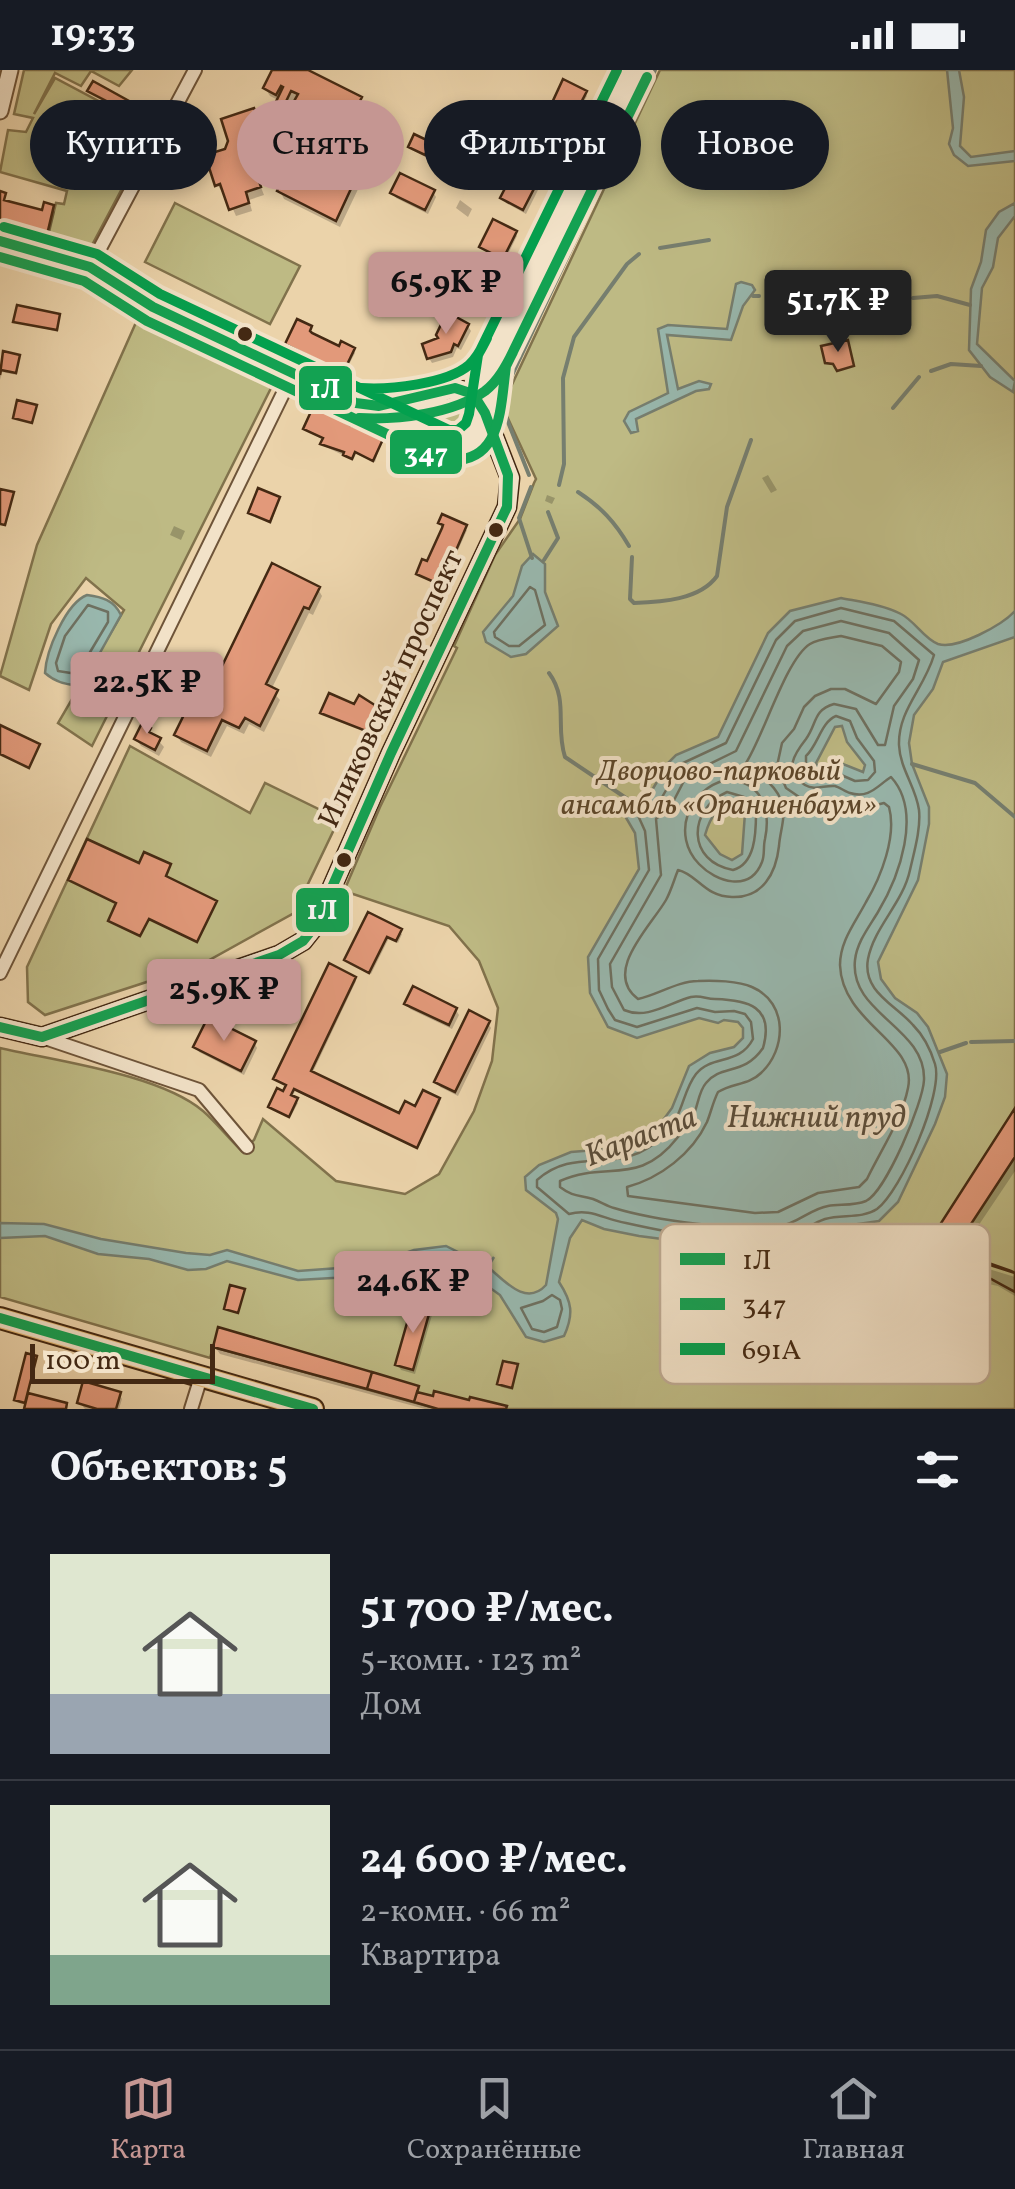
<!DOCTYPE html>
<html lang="ru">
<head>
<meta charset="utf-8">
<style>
	:root { --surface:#171b24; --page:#20242c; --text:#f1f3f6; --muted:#9ea1a6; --line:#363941; --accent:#c59692 }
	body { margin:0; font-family:Vollkorn,serif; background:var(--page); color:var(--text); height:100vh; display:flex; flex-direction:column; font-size:38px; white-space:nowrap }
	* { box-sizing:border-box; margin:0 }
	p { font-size:32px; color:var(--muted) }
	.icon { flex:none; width:55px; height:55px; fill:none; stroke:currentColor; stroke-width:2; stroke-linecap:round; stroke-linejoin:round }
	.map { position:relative; height:1339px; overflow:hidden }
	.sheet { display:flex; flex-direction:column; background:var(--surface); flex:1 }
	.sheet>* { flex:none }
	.guide { position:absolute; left:30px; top:30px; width:955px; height:90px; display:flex; gap:20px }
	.scale { position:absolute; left:30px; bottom:25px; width:185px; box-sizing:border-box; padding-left:10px; border:5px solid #442913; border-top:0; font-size:28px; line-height:35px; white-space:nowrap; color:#442913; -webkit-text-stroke:8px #f2e2c8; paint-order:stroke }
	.price { position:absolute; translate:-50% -85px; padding:0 22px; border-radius:10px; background:var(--accent); color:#111; font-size:32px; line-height:65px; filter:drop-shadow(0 2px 5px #0008) }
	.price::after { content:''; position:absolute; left:50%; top:60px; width:30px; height:22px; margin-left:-15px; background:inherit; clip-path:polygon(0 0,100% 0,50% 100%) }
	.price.on { background:#222; color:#fff }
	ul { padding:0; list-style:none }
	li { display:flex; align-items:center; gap:30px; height:250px; padding:0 50px }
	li+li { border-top:2px solid var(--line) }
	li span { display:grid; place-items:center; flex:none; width:280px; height:200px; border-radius:0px; color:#555 }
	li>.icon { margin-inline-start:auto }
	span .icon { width:120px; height:120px; fill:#fffc; stroke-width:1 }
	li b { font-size:42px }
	h2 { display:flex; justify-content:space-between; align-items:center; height:120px; padding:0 50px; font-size:42px }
	.pill { padding:0 35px; border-radius:45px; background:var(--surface); box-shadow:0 5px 15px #0003; font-size:35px; line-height:90px }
	.pill.on { background:var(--accent); color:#111 }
	.status { display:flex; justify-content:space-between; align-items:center; height:70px; padding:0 50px; background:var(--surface); direction:ltr }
	.status svg { height:28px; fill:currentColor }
	.menu { display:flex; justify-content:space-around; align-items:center; height:140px; border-top:2px solid var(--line); background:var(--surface); font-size:28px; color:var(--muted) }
	.menu a { display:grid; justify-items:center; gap:5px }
	.menu .on { color:var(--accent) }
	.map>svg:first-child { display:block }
</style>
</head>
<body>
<div class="status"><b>19:33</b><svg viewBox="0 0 49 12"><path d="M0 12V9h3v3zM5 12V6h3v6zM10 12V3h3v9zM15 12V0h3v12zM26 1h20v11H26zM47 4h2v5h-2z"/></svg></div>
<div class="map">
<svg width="1015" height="1339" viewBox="0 0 1015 1339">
	<rect width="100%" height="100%" fill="#ebd3aa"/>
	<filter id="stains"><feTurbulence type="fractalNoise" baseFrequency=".002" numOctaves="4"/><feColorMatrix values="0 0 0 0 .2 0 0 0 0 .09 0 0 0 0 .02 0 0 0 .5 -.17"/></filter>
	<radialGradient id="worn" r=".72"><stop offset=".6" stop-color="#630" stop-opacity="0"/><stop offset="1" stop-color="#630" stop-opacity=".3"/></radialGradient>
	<path fill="#beba84" stroke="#81724c" stroke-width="2.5" d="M24 0H132L119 16 91 1 81 16 55 3 34 44 55 8 153 60 91 177 84 174 77 178 47 169 56 133 64 134 67 121 0 102 8 60 26 62 33 48 14 44Z
		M660 0H1015V1339H438L213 1277 210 1288 0 1227V978C56 991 159 1004 203 1041 217 1053 228 1068 242 1081L254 1070 263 1049 336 1111 405 1124 439 1104 474 1041 492 991 498 938 479 891 449 856 344 821 380 737 457 578 454 576 495 485 520 449 534 413 536 409 505 342 508 323Z
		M175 133 300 196 270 254 145 192Z
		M138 248 273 314 92 676 58 653 124 540 86 508 51 554 29 620 0 606 37 475Z
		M434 348a21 21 0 1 1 42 0a21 21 0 1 1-42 0Z
		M130 676 250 743 265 713 339 749 294 843 202 894 45 945 28 932 27 897Z"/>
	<path fill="#98b7ad" stroke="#767e6f" stroke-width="2.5" fill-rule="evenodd" d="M947 0H959L964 27 960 76 971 87 1015 81V91L968 96 954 85 949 74 953 58Z
		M1015 133V146L998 168 993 197 982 218 977 274 1015 311 1013 322 990 307 969 280 971 219 981 192 986 160 999 142Z
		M741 212 752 215 755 220 743 236 731 270 667 265 678 319 699 311 711 314 709 319 696 321 636 349 638 361 631 363 624 351 629 342 668 323 658 259 668 255 727 259 736 214Z
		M533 484 545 494V522L558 556 526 584 511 587 486 572 483 562 513 526 522 496Z
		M87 525C102 527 114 530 121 545L82 615C69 616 55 612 45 603 46 581 66 533 87 525Z
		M841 528C861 532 884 535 901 544 915 551 924 569 938 574 957 580 1002 555 1015 541V567L943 592 933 619 914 645 909 673 912 694 929 737V754L918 810 878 892 881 909 895 928 917 943 928 957 947 1004 945 1027 935 1054 898 1132 879 1151 831 1158 802 1174 784 1179 755 1181 639 1166 604 1159 582 1150 570 1168 559 1212C572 1232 574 1244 564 1266L544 1272 526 1267 500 1225 475 1207 443 1191 412 1189 367 1206 298 1210 227 1191 206 1199 188 1200 149 1189 98 1184 45 1166 0 1168V1153L44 1154 101 1169 186 1183 210 1185 227 1180 298 1201 367 1196 414 1180 446 1176 486 1196 494 1187 488 1197C505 1211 526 1237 546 1215L558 1149 556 1143 526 1120 525 1107 539 1095 571 1082 633 1077 658 1057 672 1038 689 996 710 983 734 977 743 968V958L738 952 724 950 718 953 699 948 637 968 608 957 590 923 588 887 639 799 635 763 625 746 629 730 648 727 668 693 676 685 718 667 768 563 790 541ZM842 656 847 672 865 695 863 702 843 694 815 695 835 657ZM733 732 745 743 742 784 732 790 720 784 705 765C709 751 717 734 733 732Z"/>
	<path fill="#0003" fill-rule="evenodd" d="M274 0H302L360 29 364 37 363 40 373 51 363 72 353 66 349 59 351 54 346 52 338 68 366 84 371 92 340 157 284 129 280 121 296 85 289 81 261 91 255 102 264 125 249 130 252 141 236 146 225 121 222 122 217 114 227 81 258 51 272 47 280 31 270 26 265 18ZM294 29 301 40 315 47 307 64 284 51Z
		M585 23 587 26 575 48 553 34Z
		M558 71 560 74 550 95 532 84Z
		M537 110 540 116 526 144 506 133 503 128Z
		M433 122 436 127 428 144 396 128 393 123Z
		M0 124 4 125 6 134 44 143 52 137 55 142 48 173 0 161Z
		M460 130 472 139 468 147 456 138Z
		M515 163 517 166 505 190 482 177Z
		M59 246 58 262 16 251Z
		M468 256 471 261 461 280 457 278 453 287 432 293 429 288Z
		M310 258V264L337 277 341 274 353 280 355 283 344 304 289 277 288 274Z
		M19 287 17 305 2 302 0 310V299Z
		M333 350 382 370 375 392 356 384 353 390 324 376 325 369 306 359Z
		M768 405 777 420 771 423 762 408Z
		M547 425 555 428 552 434 545 431Z
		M279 429 271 454 251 443Z
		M441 453 467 460 442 516 419 504 428 495 445 457Z
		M174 456 185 461 181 470 170 465Z
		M318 519 322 526 313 545 309 543 271 620 280 630 264 662 249 654 244 664 227 656 211 687 181 672 177 665 223 599Z
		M355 638 381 644 368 662 323 643Z
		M149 660 164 677 159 686 141 676 136 669Z
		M369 845 402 864 398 873 389 868 371 904 346 889Z
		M354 908 356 911 312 1004 401 1046 438 1030 440 1033 418 1079 295 1021 292 1028 298 1033 290 1048 271 1037 288 1017 276 1009Z
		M407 934 456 940 459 945 452 959 410 939Z
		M488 953 491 958 458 1026 440 1017 437 1012Z
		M254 972 257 978 244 1005 199 982 196 977Z
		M1015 1042V1101L956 1189 1015 1207V1226L998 1216 964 1209 935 1217 925 1229 926 1236H921L917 1227 910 1222 902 1223 898 1215 919 1191Z
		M429 1240 432 1245 415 1304 401 1300 398 1295Z
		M215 1277 417 1318 419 1325 506 1339H425L220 1284Z
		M35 1288 28 1326 65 1335 67 1339H26L27 1335 19 1333 17 1330Z
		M517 1297 513 1320 501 1317 500 1314Z
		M119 1324 122 1329 119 1339H85L80 1333Z"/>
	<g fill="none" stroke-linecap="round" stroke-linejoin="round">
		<path stroke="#6e7060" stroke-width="2.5" d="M530 517 535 520 545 555 519 576H509L495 567 494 562Z
			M88 535 108 542V552L77 604 58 601 56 593 65 566Z
			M841 538 894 551 934 585C924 619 898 640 899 675 900 699 916 717 919 740 921 759 914 782 910 800 903 833 874 857 868 889 862 922 896 935 913 955 923 965 931 981 935 994 944 1023 901 1121 877 1139 862 1149 842 1144 825 1149 810 1154 800 1165 784 1168 739 1177 671 1163 626 1153 603 1149 591 1138 569 1144L537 1117V1110C579 1073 619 1110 664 1065 684 1045 682 1022 696 1004 712 984 739 996 753 969L751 952 745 944 734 941 715 942 697 938 637 957 615 950 608 939 599 920 598 889 649 800 645 761 636 741 652 736 661 729 681 694 726 673 776 570 795 551Z
			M841 551 889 563 919 590 913 609 894 636 885 675H878L856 639 834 634C813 640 817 654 806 669 795 683 782 701 805 715 815 721 824 715 835 716 839 717 846 722 850 723 869 729 877 716 891 707 923 742 899 807 878 842 869 857 857 872 855 890 849 944 926 957 924 1010 923 1033 886 1121 866 1131 854 1136 840 1134 828 1136 810 1139 797 1154 780 1156 740 1162 653 1150 614 1138 607 1136 601 1132 593 1129 579 1125 573 1127 560 1117V1111C607 1090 638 1118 678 1067 683 1061 688 1055 692 1048 698 1038 698 1022 706 1013 721 994 744 1006 763 978 775 936 747 930 715 929 706 929 701 925 691 927 669 933 647 950 624 940L612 917 610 894 661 805 656 749 672 734 687 705 736 681 787 576 803 561Z
			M841 566 882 576 901 592 899 602 876 634 845 619H831L815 626 804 637 794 659 782 673 777 696 786 718 805 731H833L860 739 884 733 889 737C897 766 881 807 866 832 855 853 840 871 840 895 842 954 918 972 908 1018 902 1049 881 1080 867 1109L859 1117 818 1123 778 1142 755 1143 628 1126 627 1117C660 1108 692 1084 707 1052 711 1042 713 1032 718 1022 733 1013 749 1015 761 1003 786 980 789 933 752 917 739 911 713 910 698 911 678 911 657 925 638 929 602 902 651 856 666 830 671 821 674 810 678 800 697 804 705 827 732 827 763 828 776 803 779 776 780 760 787 746 781 730 775 715 761 705 748 698L746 693C764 665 786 589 810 574 818 569 831 568 841 566Z
			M836 646 850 651 857 668 874 691 875 702 868 710 855 711 839 704 816 706 806 699V686C818 675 821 652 836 646Z
			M726 710C762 710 771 740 765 769 763 777 765 785 762 792 750 823 716 812 699 794 671 765 688 719 726 710Z
			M727 722 744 727 756 743C756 764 755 794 733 800 687 792 687 740 727 722Z
			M552 1225 560 1230 562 1239 557 1257 544 1262 532 1259 521 1238 543 1231Z"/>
		<path stroke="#767e6f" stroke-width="4" d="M660 178 709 170
			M772 225 788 228 807 238 821 219 844 227 895 207 894 223
			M753 226H759
			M913 228 937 226 970 235
			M931 301 951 294 981 296
			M893 338 919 307
			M529 405 502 337 506 318 655 0
			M559 415 564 394 563 308 574 267 627 194 639 184
			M531 417 519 448 532 488
			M578 422C601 437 615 452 629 476
			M632 487 630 529 634 533C661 532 700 530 717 506L727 437 751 370
			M544 490 558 468 548 442
			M549 603C569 630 555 657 565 687L629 730
			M912 694 975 713 1015 747
			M971 972 1015 971
			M940 982 966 973"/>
	</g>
	<path fill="#e2997a" stroke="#442913" stroke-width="2.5" fill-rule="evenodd" d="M272 0H308L362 27 358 35 371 42 358 66 346 59 350 50 342 46 334 62 368 82 336 151 277 121 295 81 283 74 257 83 253 93 261 117 246 122 249 133 229 140 220 114 215 116 205 85 225 79 228 71 221 49 254 38 258 48 270 44 283 17 281 16 276 25 263 18ZM291 21 298 24 293 33 314 43 306 61 284 51 281 42Z
		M563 9 587 21 574 46 551 35Z
		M93 11 129 31 124 40 87 21Z
		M58 57 77 66 69 84 50 74Z
		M541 60 560 70 549 93 529 84Z
		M414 64 431 72 425 85 408 77Z
		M516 97 539 109 523 140 500 128Z
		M400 103 435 120 425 140 390 123Z
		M0 121 6 123 4 130 42 140 44 132 54 135 46 169 0 158Z
		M493 149 517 161 503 189 479 177Z
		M17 235 60 244 57 260 13 252Z
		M447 242 469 254 458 276 454 274 451 282 427 289 422 274 438 268 436 265Z
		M297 249 312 256 310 261 312 263 339 276 341 271 355 278 343 303 285 274Z
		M848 270 854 296 837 301 833 294 825 293 821 276Z
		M3 281 20 285 16 303 1 300 0 305Z
		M17 330 37 335 32 353 13 348Z
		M314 335 350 355 384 367 373 391 355 382 352 389 343 385 344 382 320 374 323 368 303 359Z
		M258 418 280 427 270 452 248 443Z
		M0 419 14 422 5 455 0 454Z
		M442 444 467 455 441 515 416 504 422 489 427 491 442 458 443 455 438 453Z
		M272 493 320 517 309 539 304 537 266 614 278 620 260 656 245 648 239 658 222 650 207 681 174 665 211 590 222 596Z
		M329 623 354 634 359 625 381 639 366 661 320 643Z
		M142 653 151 658 149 662 161 668 155 680 134 669Z
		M0 655 40 674 29 698 0 684Z
		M87 769 139 793 144 782 171 794 166 806 217 831 197 872 149 849 140 866 108 851 116 833 68 810Z
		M368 842 402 859 396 871 387 867 369 903 344 890Z
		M329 893 356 907 311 1001 399 1043 405 1031 415 1036 423 1020 440 1028 417 1078 294 1019 291 1025 298 1028 289 1047 268 1037 277 1018 283 1021 286 1015 273 1009Z
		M413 916 457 938 449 955 404 934Z
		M469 940 490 951 455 1022 434 1012Z
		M208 947 256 971 241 1001 193 977Z
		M1015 1038V1087L950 1186 980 1190 1011 1201 1015 1203V1222L991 1209 959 1202 937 1208V1211H930L923 1220V1229H914V1222L904 1215 896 1216 894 1207 903 1205 909 1196V1189H918Z
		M968 1188 1015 1203V1222L991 1209 959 1202 937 1208V1211H930L923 1220V1229H914V1222L904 1215 896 1216 894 1207 903 1205 909 1196V1189Z
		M230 1215 245 1219 238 1243 224 1239Z
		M413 1232 431 1237 413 1300 395 1295Z
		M218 1257 372 1302 367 1319 213 1277Z
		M26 1283 37 1286 25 1333 14 1330Z
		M503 1291 518 1294 512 1318 497 1314Z
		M372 1302 419 1316 414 1332 367 1319Z
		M83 1311 121 1322 116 1339H97L77 1333Z
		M434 1321 469 1330 470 1327 507 1336 506 1339H438L414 1332 417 1322 433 1326Z
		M28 1323 67 1333 66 1339H24Z"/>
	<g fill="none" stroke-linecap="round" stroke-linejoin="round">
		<defs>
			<path id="minor" d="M90 197 195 0
				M0 903 293 303
				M42 967 199 1020 247 1077
				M191 1339 201 1307"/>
			<path id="tertiary" d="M0 41 10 0"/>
			<path id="secondary" d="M0 171 90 197 153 237 446 375C469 379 481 367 485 345
				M366 334 379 336 439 323
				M436 369C406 332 459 294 484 341
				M0 957 42 967 279 885 303 871 315 856 391 683 507 437 510 408 484 341 491 292 634 0"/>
			<path id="primary" d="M0 1248 313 1339"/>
		</defs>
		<use href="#minor" stroke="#6e5439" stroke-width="16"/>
		<use href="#tertiary" stroke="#6e5439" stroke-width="19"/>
		<use href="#secondary" stroke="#442913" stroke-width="21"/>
		<use href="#primary" stroke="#442913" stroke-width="24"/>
		<use href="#minor" stroke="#f2e2c8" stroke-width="12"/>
		<use href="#tertiary" stroke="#f2e2c8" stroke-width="15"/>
		<use href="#secondary" stroke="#f2e2c8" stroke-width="18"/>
		<use href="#primary" stroke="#e6ba75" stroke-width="20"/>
		<defs>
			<path id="bus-1" d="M0 171 90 197 153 237 356 333 379 336 455 318 473 324 485 343 508 405 507 437 391 683 315 856 303 871 279 885 42 967 0 957
				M0 1248 313 1339"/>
			<path id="bus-2" d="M0 187 84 211 147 251 440 389C502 399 500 340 506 296L647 7
				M359 348C398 350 453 344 485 321 498 311 506 296 513 282"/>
			<path id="bus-3" d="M4 157 97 184 160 224 449 360H458L466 353 469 344 478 285 617 0
				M361 318C389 320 447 314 469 295 477 288 482 278 487 268"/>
		</defs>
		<use href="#bus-1" stroke="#f2e2c8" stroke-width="18"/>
		<use href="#bus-2" stroke="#f2e2c8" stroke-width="18"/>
		<use href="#bus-3" stroke="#f2e2c8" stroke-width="18"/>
		<use href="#bus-1" stroke="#13a252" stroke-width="10"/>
		<use href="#bus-2" stroke="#13a252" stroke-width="10"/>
		<use href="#bus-3" stroke="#03a04e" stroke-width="10"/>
	</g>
	<g fill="#442913" stroke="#f2e2c8" stroke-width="4">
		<circle cx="245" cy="264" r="9"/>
		<circle cx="496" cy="460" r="9"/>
		<circle cx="344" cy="790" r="9"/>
	</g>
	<g text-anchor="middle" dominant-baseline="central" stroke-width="8" stroke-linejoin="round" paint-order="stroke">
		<g font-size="30" fill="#442913" stroke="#f2e2c8">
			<text transform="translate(392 619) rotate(-65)">Иликовский проспект</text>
		</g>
		<g font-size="30" font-style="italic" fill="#5c462a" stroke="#f2e2c8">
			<text x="719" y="702">Дворцово-парковый<tspan x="719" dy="34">ансамбль «Ораниенбаум»</tspan></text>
		</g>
		<g font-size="32" font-style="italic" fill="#594c3a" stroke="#f2e2c8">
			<text x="816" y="1049">Нижний пруд</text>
			<text transform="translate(641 1068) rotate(-21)">Караста</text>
		</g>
	</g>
	<rect x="660" y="1154" width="330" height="160" rx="15" fill="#f2e2c8" stroke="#beaa92" stroke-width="2.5"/>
	<rect x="680" y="1183" width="45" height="12" fill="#13a252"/>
	<rect x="680" y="1228" width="45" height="12" fill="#13a252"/>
	<rect x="680" y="1273" width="45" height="12" fill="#03a04e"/>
	<g font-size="28" fill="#442913">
		<text x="742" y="1199">1Л</text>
		<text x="742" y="1244">347</text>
		<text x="742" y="1289">691А</text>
	</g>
	<g stroke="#f2e2c8" stroke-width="4">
		<rect x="297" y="294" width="57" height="48" rx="10" fill="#13a252"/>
		<rect x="388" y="358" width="76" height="48" rx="10" fill="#13a252"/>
		<rect x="294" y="816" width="57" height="48" rx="10" fill="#13a252"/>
	</g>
	<g font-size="28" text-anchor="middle" font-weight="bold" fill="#fff">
		<text x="325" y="328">1Л</text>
		<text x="426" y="392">347</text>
		<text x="322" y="849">1Л</text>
	</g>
	<rect width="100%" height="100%" filter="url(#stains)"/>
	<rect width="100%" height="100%" fill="url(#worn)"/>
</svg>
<div class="scale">100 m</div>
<b class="price" style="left:446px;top:267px">65.9K ₽</b>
<b class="price on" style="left:838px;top:285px">51.7K ₽</b>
<b class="price" style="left:147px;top:667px">22.5K ₽</b>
<b class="price" style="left:224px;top:974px">25.9K ₽</b>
<b class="price" style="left:413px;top:1266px">24.6K ₽</b>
<div class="guide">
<a class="pill">Купить</a>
<a class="pill on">Снять</a>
<a class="pill">Фильтры</a>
<a class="pill">Новое</a>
</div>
</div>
<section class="sheet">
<h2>Объектов: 5<svg class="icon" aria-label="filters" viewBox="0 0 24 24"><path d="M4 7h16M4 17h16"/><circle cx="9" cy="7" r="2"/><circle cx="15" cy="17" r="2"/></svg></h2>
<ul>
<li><span style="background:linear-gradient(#dfe7d0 70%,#9aa5b1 0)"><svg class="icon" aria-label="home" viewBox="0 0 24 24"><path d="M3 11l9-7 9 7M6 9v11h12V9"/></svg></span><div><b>51 700 ₽/мес.</b><p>5-комн. · 123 m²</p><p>Дом</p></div></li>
<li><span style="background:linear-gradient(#dfe7d0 75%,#7fa58c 0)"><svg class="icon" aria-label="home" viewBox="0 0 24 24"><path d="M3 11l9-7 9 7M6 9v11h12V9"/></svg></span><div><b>24 600 ₽/мес.</b><p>2-комн. · 66 m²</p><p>Квартира</p></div></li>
</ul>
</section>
<nav class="menu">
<a class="on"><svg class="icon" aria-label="map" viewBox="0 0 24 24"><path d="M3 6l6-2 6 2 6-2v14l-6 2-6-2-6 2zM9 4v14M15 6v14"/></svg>Карта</a>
<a><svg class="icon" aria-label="saved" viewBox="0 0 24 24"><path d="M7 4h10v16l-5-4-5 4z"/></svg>Сохранённые</a>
<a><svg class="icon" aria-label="home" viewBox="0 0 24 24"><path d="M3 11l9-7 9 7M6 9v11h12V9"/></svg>Главная</a>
</nav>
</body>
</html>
